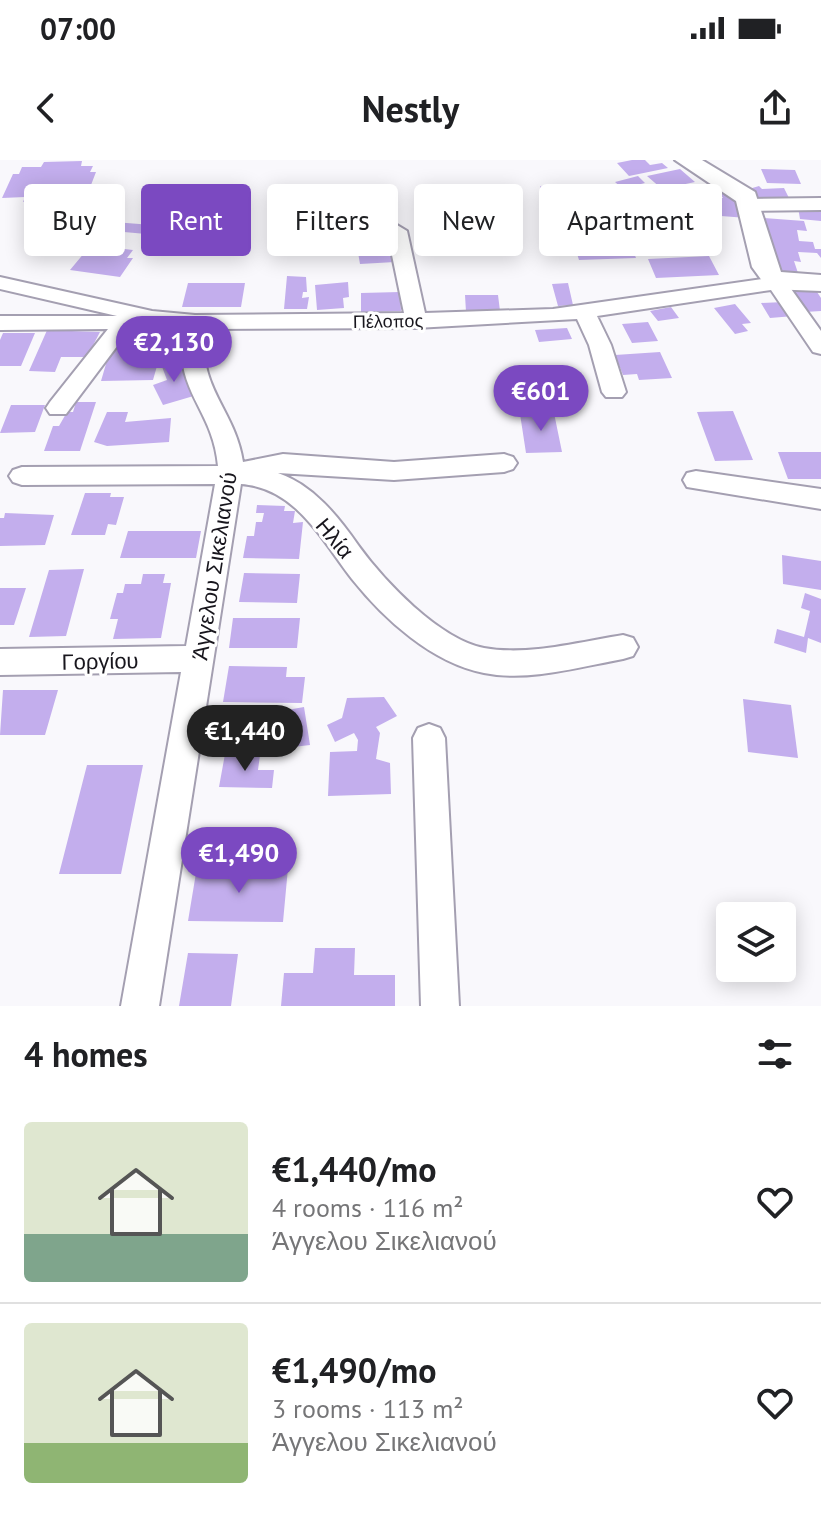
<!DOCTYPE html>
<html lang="en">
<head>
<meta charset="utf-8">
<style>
	:root { --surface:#fff; --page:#f6f6f6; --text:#202124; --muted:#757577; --line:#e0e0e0; --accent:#7b49c1 }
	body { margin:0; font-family:"PT Sans",sans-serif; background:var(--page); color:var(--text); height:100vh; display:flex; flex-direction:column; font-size:30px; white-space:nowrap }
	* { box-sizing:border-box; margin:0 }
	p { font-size:26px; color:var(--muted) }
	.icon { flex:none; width:44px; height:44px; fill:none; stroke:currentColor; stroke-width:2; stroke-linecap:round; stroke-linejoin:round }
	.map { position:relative; height:846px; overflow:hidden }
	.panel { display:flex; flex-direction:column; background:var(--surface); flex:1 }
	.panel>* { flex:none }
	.banner { position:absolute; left:24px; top:24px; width:774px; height:72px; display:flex; gap:16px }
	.tools { position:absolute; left:716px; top:742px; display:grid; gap:16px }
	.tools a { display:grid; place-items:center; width:80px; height:80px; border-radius:8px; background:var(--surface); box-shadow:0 4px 20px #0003; font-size:40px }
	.price { position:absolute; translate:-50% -68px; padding:0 18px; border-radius:28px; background:var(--accent); color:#fff; font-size:26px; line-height:52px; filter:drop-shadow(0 2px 4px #0008) }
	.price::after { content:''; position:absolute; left:50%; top:48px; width:24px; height:18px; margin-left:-12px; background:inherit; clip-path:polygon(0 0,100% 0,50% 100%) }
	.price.active { background:#222; color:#fff }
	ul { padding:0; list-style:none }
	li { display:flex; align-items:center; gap:24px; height:200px; padding:0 24px }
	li+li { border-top:2px solid var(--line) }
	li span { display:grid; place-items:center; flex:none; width:224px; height:160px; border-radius:8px; color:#555 }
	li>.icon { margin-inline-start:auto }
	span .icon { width:96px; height:96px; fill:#fffc; stroke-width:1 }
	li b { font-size:34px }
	h2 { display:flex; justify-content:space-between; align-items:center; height:96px; padding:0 24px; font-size:34px }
	.chip { padding:0 28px; border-radius:8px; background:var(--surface); box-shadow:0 4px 20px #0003; font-size:28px; line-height:72px }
	.chip.active { background:var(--accent); color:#fff }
	.status { display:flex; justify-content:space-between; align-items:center; height:56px; padding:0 40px; background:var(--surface); direction:ltr }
	.status svg { height:22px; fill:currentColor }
	header { display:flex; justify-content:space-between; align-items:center; height:104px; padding:0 24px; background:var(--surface); font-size:36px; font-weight:700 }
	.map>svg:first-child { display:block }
</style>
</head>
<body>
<div class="status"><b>07:00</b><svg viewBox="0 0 49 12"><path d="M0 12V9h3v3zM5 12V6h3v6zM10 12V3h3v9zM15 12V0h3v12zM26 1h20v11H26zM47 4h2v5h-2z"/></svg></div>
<header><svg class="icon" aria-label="back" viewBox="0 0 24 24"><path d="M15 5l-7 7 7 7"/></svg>Nestly<svg class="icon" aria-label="share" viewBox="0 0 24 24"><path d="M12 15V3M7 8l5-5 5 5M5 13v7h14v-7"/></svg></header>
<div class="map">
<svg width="821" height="846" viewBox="0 0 821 846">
	<rect width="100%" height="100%" fill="#f9f8fc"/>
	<path fill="#c3aeed" d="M632 0H645L650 5 662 3 668 8 629 16 617 3Z
		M82 1 81 6H93L90 12H96L86 38 23 42 25 37 2 38 13 14H19L22 7H41L44 2Z
		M680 9 695 22 662 29 647 16Z
		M761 9 795 10 801 24 767 23Z
		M638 16 645 23 641 24 645 28 651 27 658 33 631 36 615 22Z
		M577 25 580 35 542 36 540 26Z
		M759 26 762 29 784 28 789 38 759 39 749 29Z
		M690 29 705 41 676 47 664 34Z
		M734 30 747 58 721 56 713 38H723L718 31Z
		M798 47 821 49V61L800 59Z
		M650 51 695 52 699 63H653Z
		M764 58 804 61 807 71 797 70 799 81 813 82 815 89H821V98L817 93 798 92 801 102 794 101 799 116 775 115Z
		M621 60 636 98 579 100 567 62Z
		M114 62 152 65 146 74 124 72 115 85 84 83 94 69 109 70Z
		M642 66 702 67 705 76 644 75Z
		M390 73 395 102 360 104 355 75Z
		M99 86 133 90 127 98H133L120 117 70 110 85 92 93 93Z
		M709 96 719 115 656 118 648 99Z
		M287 116 306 117 307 132H303L302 138 309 137 307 149H284Z
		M348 122 349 137 343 138 344 148 317 150 315 125Z
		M188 123H245L241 147H182Z
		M568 123 573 145 558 146 552 124Z
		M813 126 821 138V151L805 152 790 128Z
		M400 132 401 151 361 152V133Z
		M465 135H498L500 151 466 152Z
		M784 142 794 156 770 158 761 143Z
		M735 144 751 163 742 164 748 171 735 174 714 148Z
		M671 147 679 158 658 161 650 151Z
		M648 162 658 181 632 183 622 164Z
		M48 168 73 169 72 171 100 172 87 197H61L55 212 29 211Z
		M567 168 572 179 539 182 535 170Z
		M3 173H35L21 206H0V180Z
		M119 186 141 190 143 186 158 187 161 192 153 220 101 221 108 197Z
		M660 192 672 218 639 220 637 214 623 215 615 195Z
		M179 200 197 235 163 245 153 225 167 220 161 204Z
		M76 242H96L80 291H44L53 266H59L67 252H73Z
		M11 245H45L35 272 0 273Z
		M733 251 753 300 715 301 697 252Z
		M107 252H128L125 262 171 258 169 282 107 286 94 282Z
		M554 253 562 292 526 293 520 254Z
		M778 292H821V319H788Z
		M85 333H111L110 337H124L116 365 108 364 105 375H71Z
		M257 345 285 346 284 351H295L293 363 303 362 299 399 243 398 247 376H254L256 362H262L264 353H256Z
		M5 353 54 355 45 385 0 386V358H4Z
		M128 371H201L196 398H120Z
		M782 395 821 401V430L783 424Z
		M84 409 66 476 29 477 49 410Z
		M244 413 300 414 297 443 239 442Z
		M143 414H165L163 423H171L161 478 113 479 118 459H110L117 433H123L125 424H141Z
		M0 428H26L14 465H0Z
		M805 433 821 439V483L808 478 806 493 774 483 777 469 804 477 810 451 801 448Z
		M233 458H300L297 488H229Z
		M229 506 287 507 286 517H305L302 543 223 542Z
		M3 530H58L45 575H0Z
		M384 537 397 556 376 567 380 573 376 599 390 603 391 634 328 636 330 592 357 591 358 580 354 573 335 582 327 565 342 558 347 538Z
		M743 539 791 545 798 598 748 592Z
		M304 547 310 585 285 588 248 571 279 566 276 552Z
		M225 594 260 595 258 610H274L272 628 219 627Z
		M87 605H143L121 714H59Z
		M197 707 288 708 283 762 188 761Z
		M315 788H355L354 815H395V846H281L284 813H313Z
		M188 793 238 794 231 846H179Z"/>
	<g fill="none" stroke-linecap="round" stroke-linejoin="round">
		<defs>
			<path id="minor" d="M821 38V50L750 51 741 45 750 39Z
				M397 65 407 71 425 153 553 149 777 117 784 119 821 171V194L813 192 771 130 597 156 611 185 626 232 622 237H606L602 232 589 185 577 159 416 168 205 169C197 229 235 249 243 302L283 294 394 302 504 294 513 297 517 303 513 309 504 312 394 320 278 313C313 325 338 356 358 385 384 421 439 479 484 488 529 496 579 482 623 475L633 478 638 487 633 496 623 499C579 507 529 522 484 513 432 503 384 459 352 419 321 379 296 328 241 324L159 846H121L181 512 0 515V489L186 486 215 324 22 325 13 322 9 316 13 310 22 307 218 306C213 248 173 232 183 168L136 161 66 254H50L46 248 50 242 108 169 0 170V156H117L0 129V117L152 151 195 155 404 153 387 71Z
				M696 311 821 329V349L687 327 683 320 687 313Z
				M429 564 440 568 445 578 459 846H421L413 578 418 568Z"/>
			<path id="major" d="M675 0H702L755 32 781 112 821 115V131L768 129 752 107 736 41Z"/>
		</defs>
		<use href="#minor" stroke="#a49fb1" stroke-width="4"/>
		<use href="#major" stroke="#a49fb1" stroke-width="4"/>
		<use href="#minor" fill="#fff" fill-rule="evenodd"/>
		<use href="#major" fill="#fff" fill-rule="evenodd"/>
	</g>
	<g text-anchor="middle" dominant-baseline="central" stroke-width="6" stroke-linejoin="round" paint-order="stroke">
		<g font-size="18" fill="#18161d" stroke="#fff">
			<text transform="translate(388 161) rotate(-1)">Πέλοπος</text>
		</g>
		<g font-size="22" fill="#18161d" stroke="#fff">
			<text transform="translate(335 378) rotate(50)">Ηλία</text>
			<text transform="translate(214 406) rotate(-81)">Άγγελου Σικελιανού</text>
			<text transform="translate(100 501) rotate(-1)">Γοργίου</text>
		</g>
	</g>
</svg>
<div class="tools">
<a><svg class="icon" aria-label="layers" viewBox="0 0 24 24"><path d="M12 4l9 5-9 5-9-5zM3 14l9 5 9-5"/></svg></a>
</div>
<b class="price" style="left:174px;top:224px">€2,130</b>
<b class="price" style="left:541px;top:273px">€601</b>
<b class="price active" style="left:245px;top:613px">€1,440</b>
<b class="price" style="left:239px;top:735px">€1,490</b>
<div class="banner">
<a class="chip">Buy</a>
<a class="chip active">Rent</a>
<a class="chip">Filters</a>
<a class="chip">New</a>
<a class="chip">Apartment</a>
</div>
</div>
<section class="panel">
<h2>4 homes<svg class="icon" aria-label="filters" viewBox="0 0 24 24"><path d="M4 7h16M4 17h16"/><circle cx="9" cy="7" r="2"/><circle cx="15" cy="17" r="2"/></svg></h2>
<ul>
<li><span style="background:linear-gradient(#dfe7d0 70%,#7fa58c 0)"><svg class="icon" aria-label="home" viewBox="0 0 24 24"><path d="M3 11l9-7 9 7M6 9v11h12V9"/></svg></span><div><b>€1,440/mo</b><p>4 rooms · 116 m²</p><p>Άγγελου Σικελιανού</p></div><svg class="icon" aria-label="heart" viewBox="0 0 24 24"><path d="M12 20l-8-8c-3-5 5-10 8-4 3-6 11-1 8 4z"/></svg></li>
<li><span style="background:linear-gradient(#dfe7d0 75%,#8fb573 0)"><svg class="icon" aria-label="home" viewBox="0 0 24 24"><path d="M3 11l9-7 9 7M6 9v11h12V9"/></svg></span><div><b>€1,490/mo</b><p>3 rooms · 113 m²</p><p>Άγγελου Σικελιανού</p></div><svg class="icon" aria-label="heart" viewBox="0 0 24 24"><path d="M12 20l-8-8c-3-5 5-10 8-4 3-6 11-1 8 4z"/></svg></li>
</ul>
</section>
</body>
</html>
